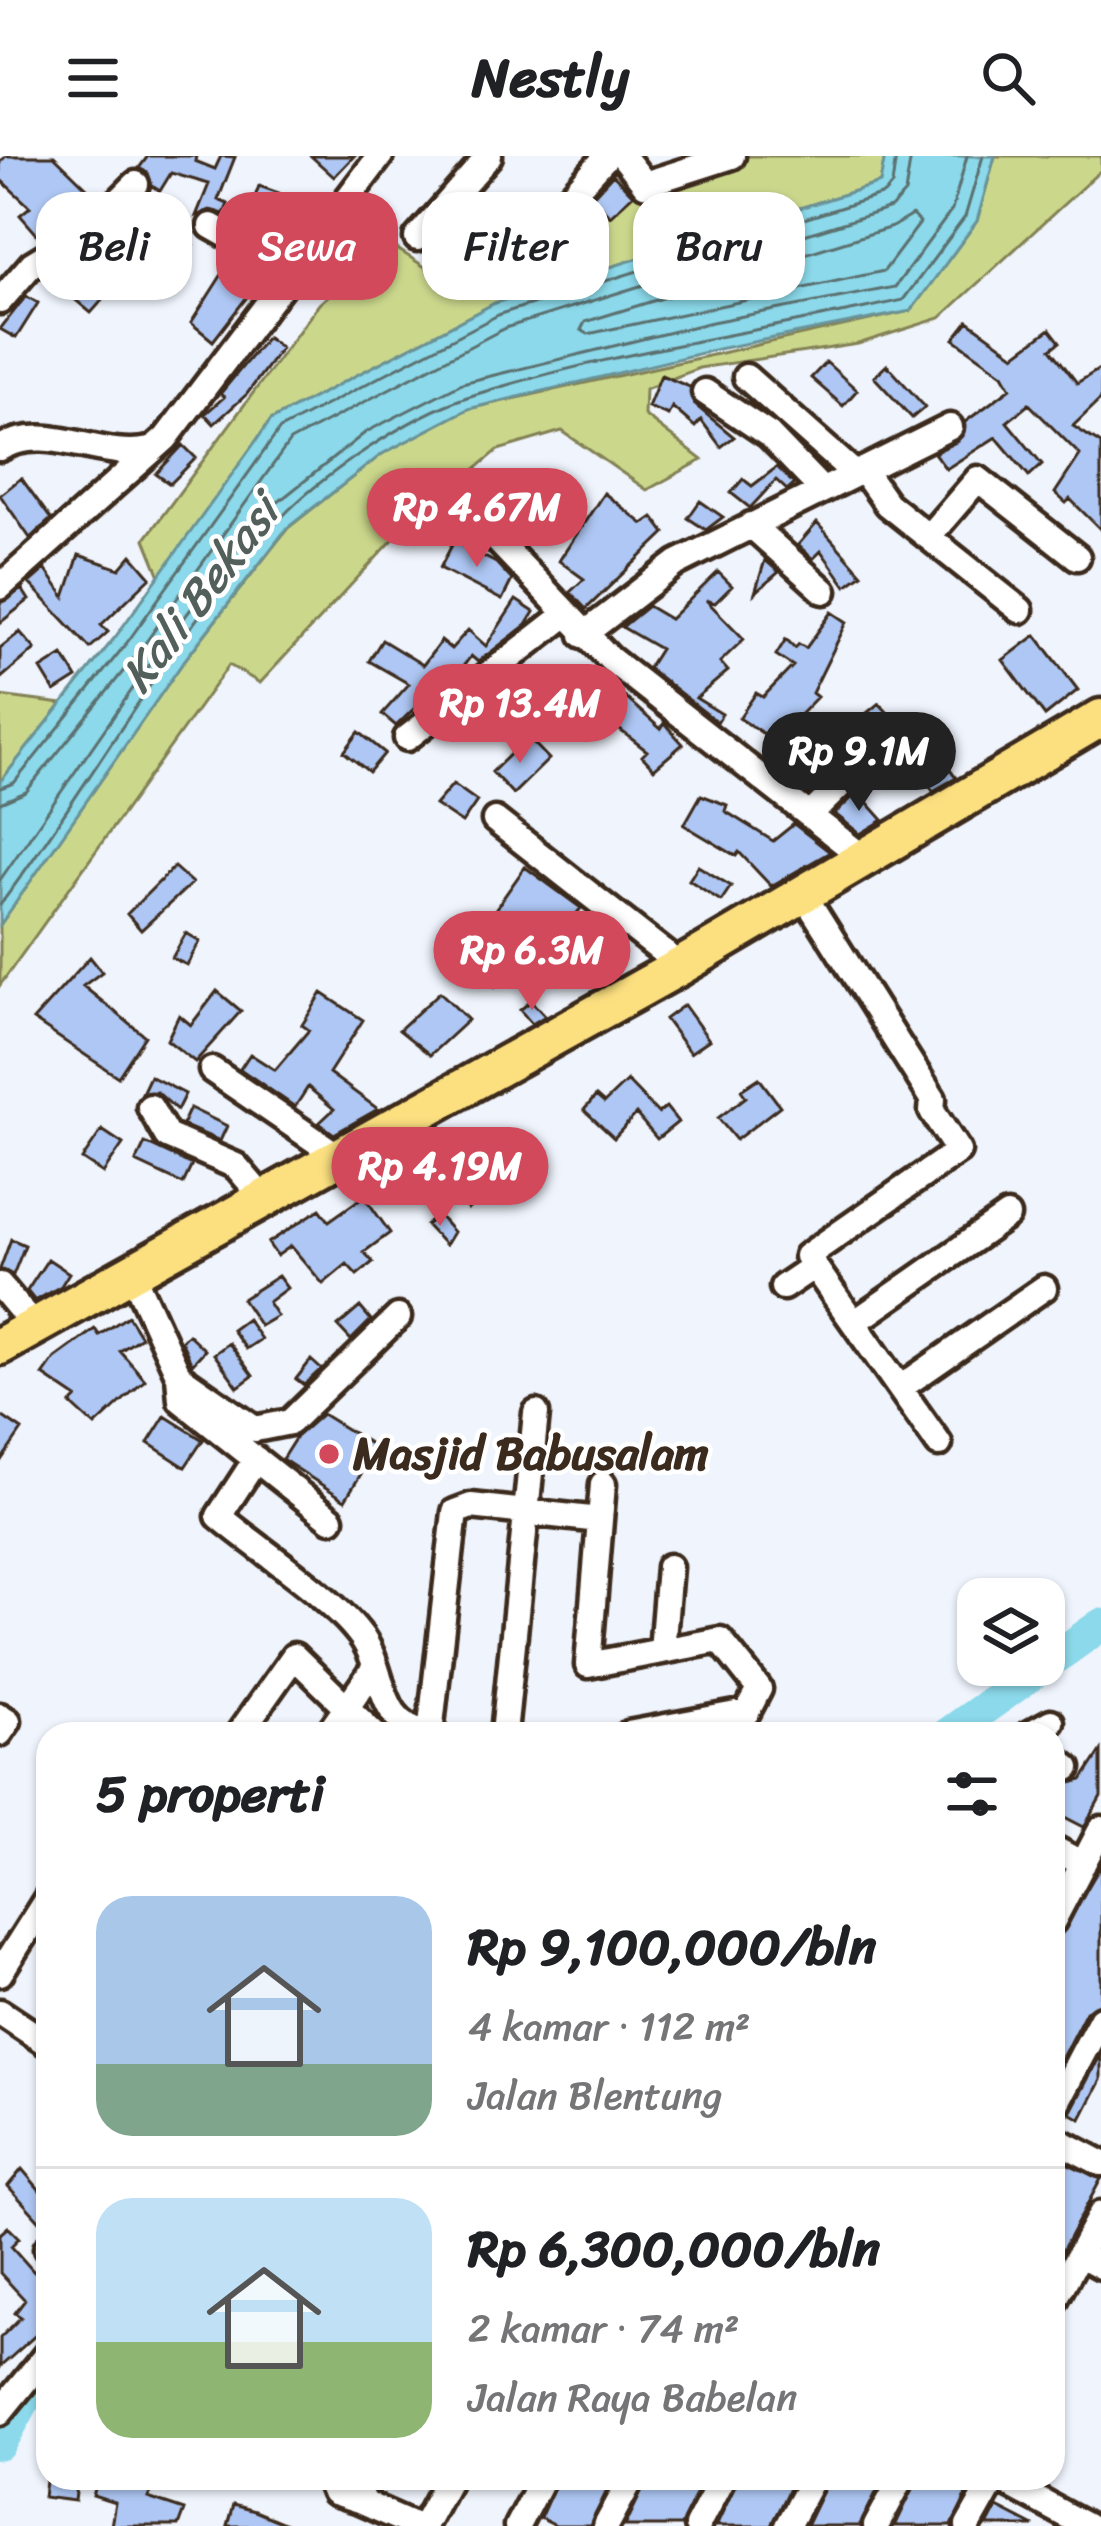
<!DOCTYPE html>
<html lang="id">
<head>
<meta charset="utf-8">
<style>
	:root { --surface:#fff; --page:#f2f2f2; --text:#202124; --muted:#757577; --line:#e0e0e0; --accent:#d1495b }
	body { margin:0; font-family:Sriracha,sans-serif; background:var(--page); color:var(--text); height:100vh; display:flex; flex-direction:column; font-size:45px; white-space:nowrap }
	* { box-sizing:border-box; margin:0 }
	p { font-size:39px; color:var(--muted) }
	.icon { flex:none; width:66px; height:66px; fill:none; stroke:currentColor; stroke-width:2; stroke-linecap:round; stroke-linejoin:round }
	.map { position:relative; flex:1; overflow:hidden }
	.drawer { position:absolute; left:36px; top:1566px; width:1029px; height:768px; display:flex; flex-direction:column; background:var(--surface); border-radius:36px; box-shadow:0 3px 9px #0004 }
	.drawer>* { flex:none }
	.hud { position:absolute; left:36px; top:36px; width:1029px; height:108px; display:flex; gap:24px }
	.controls { position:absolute; left:957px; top:1422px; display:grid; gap:24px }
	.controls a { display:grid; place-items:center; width:108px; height:108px; border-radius:24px; background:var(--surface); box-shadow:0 3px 9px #0004; font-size:60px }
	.price { position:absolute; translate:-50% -102px; padding:0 27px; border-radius:42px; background:var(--accent); color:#fff; font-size:39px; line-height:78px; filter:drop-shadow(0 3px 6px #0008) }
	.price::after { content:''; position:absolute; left:50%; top:72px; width:36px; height:27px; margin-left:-18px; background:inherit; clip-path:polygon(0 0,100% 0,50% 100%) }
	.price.current { background:#222; color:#fff }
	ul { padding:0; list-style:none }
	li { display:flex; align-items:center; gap:36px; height:300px; padding:0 60px }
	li+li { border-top:3px solid var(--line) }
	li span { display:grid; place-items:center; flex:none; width:336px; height:240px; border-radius:36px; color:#555 }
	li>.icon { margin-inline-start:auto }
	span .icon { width:144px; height:144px; fill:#fffc; stroke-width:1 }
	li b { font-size:51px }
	h2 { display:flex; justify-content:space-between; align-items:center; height:144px; padding:0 60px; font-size:51px }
	.tag { padding:0 42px; border-radius:36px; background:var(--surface); box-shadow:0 3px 9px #0004; font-size:42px; line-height:108px }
	.tag.current { background:var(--accent); color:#fff }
	header { display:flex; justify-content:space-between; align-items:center; height:156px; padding:0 60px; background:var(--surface); font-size:54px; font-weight:700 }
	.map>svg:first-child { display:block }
</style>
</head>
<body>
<header><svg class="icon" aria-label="menu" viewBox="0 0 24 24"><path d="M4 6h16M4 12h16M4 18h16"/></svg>Nestly<svg class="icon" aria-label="search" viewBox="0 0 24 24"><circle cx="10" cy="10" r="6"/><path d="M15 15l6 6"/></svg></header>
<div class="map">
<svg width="1101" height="2370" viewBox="0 0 1101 2370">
	<rect width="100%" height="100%" fill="#eff4fd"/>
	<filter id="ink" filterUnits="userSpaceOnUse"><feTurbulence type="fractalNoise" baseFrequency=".00833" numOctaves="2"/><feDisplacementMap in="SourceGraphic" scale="24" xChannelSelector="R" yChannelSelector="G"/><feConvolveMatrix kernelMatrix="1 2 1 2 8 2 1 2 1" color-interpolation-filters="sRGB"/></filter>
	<g filter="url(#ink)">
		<path fill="#cbd88c" stroke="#838155" stroke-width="3" d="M730 0H885L880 27 495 147 271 264 160 420 145 383 319 148 388 87 445 124 643 27Z
			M995 0H1101V14L940 162 858 188 699 212 645 233 644 259 702 304 647 334 562 275 498 294 400 376 260 527 229 509 0 829V769L184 505 288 372 382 298 468 253 911 155 977 65Z
			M0 540 62 548 0 626Z"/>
		<path fill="#8bd9ea" stroke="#6b9398" stroke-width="3" d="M885 0H995L977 65 911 155 718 193 468 253 382 298 287 372 184 505 0 769V626L116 480 271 264 495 147 880 27Z"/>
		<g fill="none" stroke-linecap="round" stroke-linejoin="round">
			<path stroke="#5b7070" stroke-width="3" d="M912 59 920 67 884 115 588 178 581 174 585 166 892 71Z
				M0 632 14 627 126 488 280 273 500 158 884 38 892 29 896 0
				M0 647 26 636 138 497 290 285 505 172 891 52 905 37 911 0
				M0 724 163 489 267 355 366 276 462 227 712 166 895 131 952 54 967 0
				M0 749C94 625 171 478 278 365 320 320 409 260 467 241 609 196 759 176 903 144L965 61 983 0"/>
			<path stroke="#8bd9ea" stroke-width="33" d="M948 1578 1101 1469
				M0 2288 38 2219"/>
		</g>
		<path fill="#aec7f4" stroke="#3b2a1e" stroke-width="3" d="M6 0H54L93 38 41 83 20 59 30 51 0 23V6Z
			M148 0H196L195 5 215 13 221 0 235 1 218 44 228 48 224 58 210 54 196 60 209 28 171 17 160 35 152 30 148 17 139 12Z
			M311 0H354L334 21Z
			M613 18 633 39 610 60 592 41Z
			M259 30 279 37 309 67 288 94 272 86 279 72 248 60Z
			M120 67 149 91 136 107 107 82Z
			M167 75 193 89 181 106 157 89Z
			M350 77 367 91 353 108 336 94Z
			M98 87 110 97 88 125 106 140 91 157 53 125 73 103Z
			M233 101 264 119 213 185 191 167Z
			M26 140 38 147 16 182 0 173Z
			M968 165 1015 199 1050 173 1060 186 1051 193 1077 227 1101 212V243L1073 270 1101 288V374L1070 343 1066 347 1055 337 1080 299 1029 248 1007 266 1042 308 1029 320 996 281 946 313 934 297 958 285 965 266 1011 232 1003 218 954 183Z
			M267 181 281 192 247 238 214 268 205 258 224 241 220 238Z
			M826 206 857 234 843 250 811 222Z
			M887 209 925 251 912 262 874 221Z
			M661 219 690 231 695 249 734 281 721 291 701 264 695 271 672 251 668 259 648 251Z
			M183 289 196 302 170 328 156 318Z
			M777 311 794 328 787 334 776 324 750 352 731 337 743 323 752 330Z
			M21 322 51 363 30 382 0 339Z
			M604 337 643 368 653 361 665 377 586 453 570 436 584 423 559 405Z
			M700 345 723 361 706 374 688 362Z
			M817 367 862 418 846 430 821 395 813 403 798 389Z
			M454 385 496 407 512 424 502 444 440 412Z
			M79 399 120 413 132 399 151 421 101 469 108 476 90 492 29 427 45 413 65 441Z
			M765 404 779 416 755 437Z
			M718 416 732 430 715 447 706 444 744 483 720 506 728 515 696 542 722 558 717 566 648 512 660 493 622 471 648 450 670 463Z
			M22 433 29 444 0 467V447Z
			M516 444 534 456 526 469 478 506 471 500 449 529 430 543 427 540 396 570 382 558 409 528 369 505 382 484 423 509 441 485 451 493 468 474 486 490Z
			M832 456 847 466 812 537 817 541 789 570 831 605 838 598V608L818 628 802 614 796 622 774 604 784 591 739 562 756 537 763 541 793 510 776 499 786 483 795 492 799 488 806 492Z
			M20 476 35 493 0 523V492Z
			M1036 479 1078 534 1045 560 1003 504Z
			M63 499 77 522 55 536 41 513Z
			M610 528 661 573 664 567 683 588 654 613 642 600 647 595 589 550Z
			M879 547 890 559 879 568 901 589 887 604 856 566Z
			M359 576 385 597 369 616 344 596Z
			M528 581 549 603 513 638 492 616Z
			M928 584 956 622 933 635 907 599Z
			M453 628 477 645 462 667 435 649Z
			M858 636 883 664 860 678 835 658Z
			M701 639 727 649 725 655 773 685 794 668 830 696 771 730 739 696 736 700 684 669Z
			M698 710 731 730 721 745 689 724Z
			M174 711 192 727 141 774 127 758Z
			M525 711 581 752 571 765 618 802 606 818 559 782 531 821 519 813 495 831 473 802 488 791 475 782Z
			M186 777 200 785 187 809 172 802Z
			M90 801 102 816 83 830 145 880 118 921 33 864Z
			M217 835 241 855 195 906 167 884 179 859 191 869Z
			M440 836 468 864 430 899 399 874Z
			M322 837 363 864 329 917 378 953 334 978 319 967 334 953 308 931 295 951 240 913 250 898 275 914 309 874 302 869Z
			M531 845 545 860 532 868 520 854Z
			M684 849 709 884 690 897 665 863Z
			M150 920 185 938 177 954 157 936 142 937Z
			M759 922 780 950 736 984 718 962 746 941 741 934Z
			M627 925 658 957 666 951 678 966 657 983 636 958 614 982 584 954 596 940 604 947Z
			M190 952 227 970 220 985 182 969Z
			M102 974 123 988 103 1017 82 1003Z
			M469 983 500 1033 468 1053 437 1003Z
			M145 987 192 1009 183 1028 136 1006Z
			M412 1000 426 1019 413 1028 399 1009Z
			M364 1040 390 1077 364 1096 373 1106 357 1119 347 1108 323 1128 291 1090 277 1100 268 1087 320 1053 329 1065Z
			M438 1059 453 1076 445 1089 426 1069Z
			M11 1083 25 1089 13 1119 0 1113Z
			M48 1103 69 1117 61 1130 35 1145 27 1135Z
			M278 1120 287 1132 268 1146 277 1160 260 1170 242 1143Z
			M360 1151 371 1164 351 1184 338 1170Z
			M128 1160 141 1181 120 1195 145 1224 95 1270 71 1248 77 1242 43 1219 55 1202 95 1173 99 1179Z
			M247 1163 261 1183 246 1193 232 1174Z
			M188 1178 205 1194 192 1208 181 1185Z
			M229 1187 253 1220 238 1231 214 1198Z
			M311 1204 321 1213 304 1229 296 1223Z
			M322 1258 377 1292 345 1344 282 1303 296 1281Z
			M0 1259 22 1274 0 1306Z
			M165 1260 203 1284 185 1311 148 1287Z
			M1101 1595V1640L1084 1671 1053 1655V1621L1067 1628 1082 1624Z
			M1101 1709V1847L1086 1855 1054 1917 1053 1790Z
			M1101 1898V1924L1081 1963 1070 1957Z
			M1053 2001 1101 2023 1053 2112Z
			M22 2013 44 2039 48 2035V2074L8 2030Z
			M8 2071 19 2082 11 2090 34 2116 48 2110V2168L0 2211V2182L21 2161 15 2157 25 2144 0 2117V2078Z
			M98 2322 155 2325 148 2342 184 2354 178 2370H111L115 2347 93 2340Z
			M558 2322H613L590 2370H556L540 2362Z
			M648 2322H703L681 2370H625Z
			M738 2322H794L771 2370H716Z
			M829 2322H883L860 2370H806Z
			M918 2322H950L970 2332 952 2370H895Z
			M46 2325 77 2328 75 2345 44 2341Z
			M233 2349 254 2355 290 2370H227Z
			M997 2351 1034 2370H987Z"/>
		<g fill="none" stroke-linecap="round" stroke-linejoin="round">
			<defs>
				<path id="minor" d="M623 0 645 28 732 0
					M567 44 607 0
					M211 70 291 115
					M417 82 489 0
					M0 145 32 108 94 70 136 28
					M746 221 855 318
					M705 236 769 279 822 334
					M0 292C49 265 99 305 150 294
					M863 314 887 348 1020 454
					M477 363 610 503 860 699
					M751 369 824 435
					M928 381 978 323 1077 401
					M0 431 166 282 380 0
					M583 479 677 407 950 271
					M407 582 564 460
					M811 658 855 615 854 589
					M495 664 681 810
					M802 736 933 943 932 955 958 995 807 1100 939 1288
					M212 914 338 1000
					M150 951 167 980 236 1010 265 1044
					M133 1119 179 1220 255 1273 290 1266 398 1161
					M0 1129 35 1171
					M783 1131 814 1110
					M854 1167 1007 1060
					M179 1220 181 1244 331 1363
					M900 1232 1044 1132
					M256 1303 219 1360C258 1393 328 1438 358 1476 388 1512 373 1567 429 1578
					M603 1328 588 1509 720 1484 759 1533 747 1556 628 1578
					M662 1495 669 1411
					M0 1560 8 1565 0 1577
					M239 1578 294 1500 374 1578
					M328 1578 375 1511
					M430 1578 455 1356 471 1350 600 1364
					M504 1578 536 1257
					M1029 1578 1051 1566
					M1053 1601 1068 1612
					M1053 1692 1083 1708
					M1053 1765 1101 1673
					M0 1817 48 1741
					M0 1856 48 1888
					M1053 1954 1101 1863
					M1053 1982 1101 2007
					M47 2093 48 2094
					M1079 2098 1101 2110
					M1053 2147 1101 2058
					M0 2256 48 2197
					M328 2322 334 2337 359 2345
					M364 2322 359 2345 416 2370
					M997 2322 1086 2370
					M423 2370 449 2322
					M517 2370 542 2322
					M606 2370 632 2322
					M697 2370 722 2322
					M787 2370 813 2322
					M876 2370 902 2322
					M968 2370 995 2322"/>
				<path id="primary" d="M0 1190 681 810 1101 562"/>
			</defs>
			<use href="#minor" stroke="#3b2a1e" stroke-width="33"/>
			<use href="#primary" stroke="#3b2a1e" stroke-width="45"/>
			<use href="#minor" stroke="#fff" stroke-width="24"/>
			<use href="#primary" stroke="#fce080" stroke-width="36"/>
		</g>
	</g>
	<circle fill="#d1495b" stroke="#fff" stroke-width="4.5" cx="329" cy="1298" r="12"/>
	<g text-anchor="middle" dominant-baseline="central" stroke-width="9" stroke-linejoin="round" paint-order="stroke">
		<g font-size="45" font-weight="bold" fill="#3b2a1e" stroke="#fff" text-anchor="start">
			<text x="353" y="1298">Masjid Babusalam</text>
		</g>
		<g font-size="48" font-style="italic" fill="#535f5b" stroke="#fff">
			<text transform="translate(199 438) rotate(-53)">Kali Bekasi</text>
		</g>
	</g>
</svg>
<div class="controls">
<a><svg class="icon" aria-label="layers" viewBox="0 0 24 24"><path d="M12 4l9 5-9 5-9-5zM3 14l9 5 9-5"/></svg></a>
</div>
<b class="price" style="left:477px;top:414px">Rp 4.67M</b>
<b class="price" style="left:520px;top:610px">Rp 13.4M</b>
<b class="price current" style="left:859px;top:658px">Rp 9.1M</b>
<b class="price" style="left:532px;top:857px">Rp 6.3M</b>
<b class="price" style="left:440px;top:1073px">Rp 4.19M</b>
<div class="hud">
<a class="tag">Beli</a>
<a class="tag current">Sewa</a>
<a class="tag">Filter</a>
<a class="tag">Baru</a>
</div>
<section class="drawer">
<h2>5 properti<svg class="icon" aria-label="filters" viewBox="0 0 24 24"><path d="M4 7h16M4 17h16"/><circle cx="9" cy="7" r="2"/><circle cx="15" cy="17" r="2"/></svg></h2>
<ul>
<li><span style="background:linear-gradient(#a9c7e8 70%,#7fa58c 0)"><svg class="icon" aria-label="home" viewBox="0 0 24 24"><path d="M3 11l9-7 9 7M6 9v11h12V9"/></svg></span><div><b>Rp 9,100,000/bln</b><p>4 kamar · 112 m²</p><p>Jalan Blentung</p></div></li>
<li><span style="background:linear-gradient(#bfe0f5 60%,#8fb573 0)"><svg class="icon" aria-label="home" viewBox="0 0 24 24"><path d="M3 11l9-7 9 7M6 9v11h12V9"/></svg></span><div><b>Rp 6,300,000/bln</b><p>2 kamar · 74 m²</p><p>Jalan Raya Babelan</p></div></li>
</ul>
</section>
</div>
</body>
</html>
